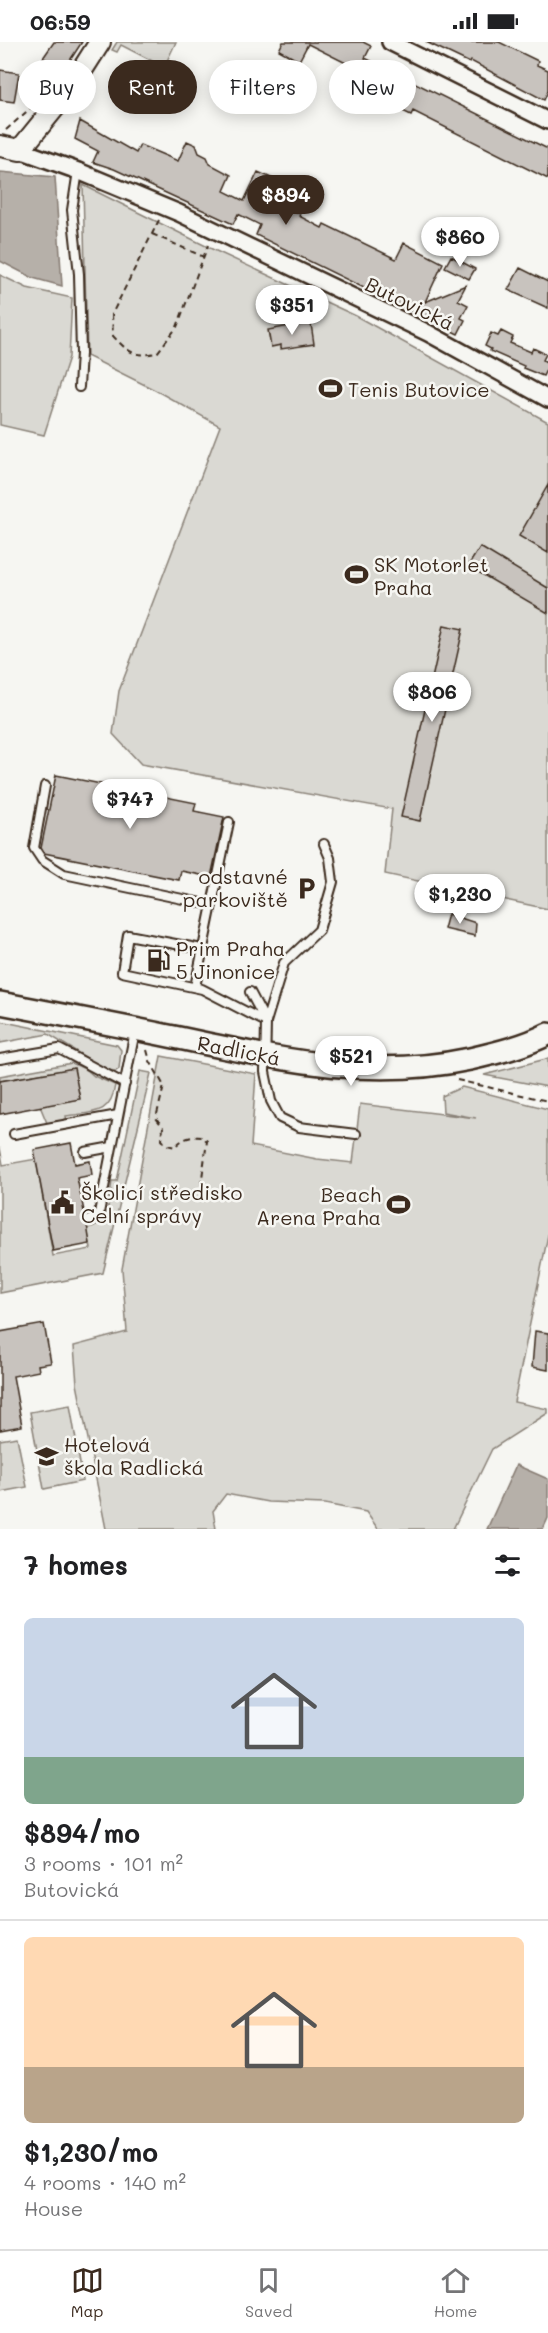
<!DOCTYPE html>
<html lang="en">
<head>
<meta charset="utf-8">
<style>
	:root { --surface:#fff; --page:#f6f6f6; --text:#202124; --muted:#757577; --line:#e0e0e0; --accent:#3b2a1e }
	body { margin:0; font-family:Mali,sans-serif; background:var(--page); color:var(--text); height:100vh; display:flex; flex-direction:column; font-size:22px; white-space:nowrap }
	* { box-sizing:border-box; margin:0 }
	p { font-size:20px; color:var(--muted) }
	.icon { flex:none; width:33px; height:33px; fill:none; stroke:currentColor; stroke-width:2; stroke-linecap:round; stroke-linejoin:round }
	.map { position:relative; height:1487px; overflow:hidden }
	.details { display:flex; flex-direction:column; background:var(--surface); flex:1 }
	.details>* { flex:none }
	.hud { position:absolute; left:18px; top:18px; width:513px; height:54px; display:flex; gap:12px }
	.price { position:absolute; translate:-50% -51px; padding:0 14px; border-radius:21px; background:#fff; color:#222; font-size:20px; line-height:39px; filter:drop-shadow(0 2px 3px #0008) }
	.price::after { content:''; position:absolute; left:50%; top:36px; width:18px; height:14px; margin-left:-9px; background:inherit; clip-path:polygon(0 0,100% 0,50% 100%) }
	.price.on { background:var(--accent); color:#fff }
	ul { padding:0; list-style:none }
	li { display:grid; align-content:center; gap:12px; height:318px; padding:0 24px }
	li+li { border-top:2px solid var(--line) }
	li span { display:grid; place-items:center; height:186px; border-radius:9px; color:#555 }
	li>.icon { margin-inline-start:auto }
	span .icon { width:108px; height:108px; fill:#fffc; stroke-width:1 }
	li b { font-size:26px }
	h2 { display:flex; justify-content:space-between; align-items:center; height:72px; padding:0 24px; font-size:26px }
	.pill { padding:0 21px; border-radius:27px; background:var(--surface); box-shadow:0 3px 15px #0003; font-size:21px; line-height:54px }
	.pill.on { background:var(--accent); color:#fff }
	.status { display:flex; justify-content:space-between; align-items:center; height:42px; padding:0 30px; background:var(--surface); direction:ltr }
	.status svg { height:16px; fill:currentColor }
	.menu { display:flex; justify-content:space-around; align-items:center; height:84px; border-top:2px solid var(--line); background:var(--surface); font-size:16px; color:var(--muted) }
	.menu a { display:grid; justify-items:center; gap:3px }
	.menu .on { color:var(--accent) }
	.map>svg:first-child { display:block }
</style>
</head>
<body>
<div class="status"><b>06:59</b><svg viewBox="0 0 49 12"><path d="M0 12V9h3v3zM5 12V6h3v6zM10 12V3h3v9zM15 12V0h3v12zM26 1h20v11H26zM47 4h2v5h-2z"/></svg></div>
<div class="map">
<svg width="548" height="1487" viewBox="0 0 548 1487">
	<rect width="100%" height="100%" fill="#f6f6f2"/>
	<filter id="ink" filterUnits="userSpaceOnUse"><feTurbulence type="fractalNoise" baseFrequency=".0167" numOctaves="2"/><feDisplacementMap in="SourceGraphic" scale="12" xChannelSelector="R" yChannelSelector="G"/><feConvolveMatrix kernelMatrix="1 2 1 2 8 2 1 2 1" color-interpolation-filters="sRGB"/></filter>
	<g filter="url(#ink)">
		<path fill="#dad9d3" stroke="#8a8278" stroke-width="1.5" d="M117 0H176L164 25 121 3 117 10 112 8Z
			M83 143 214 208 356 274 548 380V867L385 832 392 767 141 722 113 692 119 649 220 384 155 348 87 314Z
			M0 233 27 246 72 256 69 315 44 393 0 383Z
			M0 979 117 1003 121 1008 119 1027 116 1029 106 1028 48 992 0 1001Z
			M161 1014 256 1032 251 1104 317 1117 353 1121 360 1062 476 1076 443 1070 442 1054 462 1045 548 1067V1193L514 1360 548 1367V1371L492 1407 453 1487H378L366 1470 325 1462 268 1460 226 1452 213 1469 216 1487H106L77 1342 74 1304 127 1290 122 1227Z
			M548 1016V1045L484 1033 546 1017Z
			M72 1021 87 1028 94 1034 115 1043C111 1074 92 1070 66 1074L67 1079 47 1081 40 1064 79 1057 74 1026 0 1039V1034Z
			M140 1029 151 1031 103 1231 0 1251V1106L3 1123 36 1117 53 1214 91 1207 87 1186C110 1183 109 1158 112 1139H117Z
			M70 1363 83 1439 44 1447 30 1370Z
			M17 1395 27 1445 0 1450V1398Z"/>
		<path fill="#b6b0a9" stroke="#857a71" stroke-width="1.5" d="M0 130 55 135 62 244 33 236 0 219Z
			M516 1423 548 1437V1476L543 1487H487Z"/>
		<path fill="#c8c3be" stroke="#3b2a1e" stroke-width="1.5" d="M54 0H82L65 26 43 16Z
			M283 0H363L371 4 365 16 548 107V137L413 69 411 73 392 64 394 60 365 45 369 36 351 27 350 23 308 2 299 19 279 8Z
			M426 0H499L538 19 537 23 548 28V49L544 58 471 19 470 21Z
			M127 24 150 36 143 49 119 36Z
			M0 28 19 31 14 60 0 58Z
			M80 79 136 111 140 103 178 119 187 99 196 103 199 111 207 115 210 122 231 133 224 149 244 159 258 130 276 138 274 142 301 154 294 170 300 172 299 174 322 186 324 182 396 217 404 201 443 221 425 260 466 243 458 258 468 263 461 276 465 278 458 292 256 193 260 183 238 172 233 182 114 127 93 120 98 109 75 97Z
			M451 214 475 227 469 237 445 225Z
			M520 226 548 240V266L508 248Z
			M300 282H311L314 302 281 307V303L271 305 268 288Z
			M501 289 513 295 510 301 531 310 533 306 546 312 543 318 548 321V324L543 334 523 326 524 324 490 309 491 307 485 304 491 291 498 294Z
			M548 443V511L519 494Z
			M480 505 548 546V571L468 524Z
			M444 583 463 587 420 779 401 775Z
			M56 733 196 761 194 769 224 775 211 835 181 829 179 838 44 811 41 806Z
			M448 872 476 881 475 894 444 887Z
			M74 1026 80 1057 0 1072V1039Z
			M71 1101 75 1122 90 1119 92 1133 77 1136 85 1174 83 1179 87 1183 90 1202 53 1209 34 1108Z
			M44 1282 51 1321 38 1323 39 1329 13 1334 22 1384 0 1388V1290Z
			M535 1289 548 1291V1328L532 1325Z"/>
		<g fill="none" stroke-linecap="round" stroke-linejoin="round">
			<defs>
				<path id="service" d="M78 129 72 168 79 232 81 311 79 345
					M45 744 34 806 42 818 64 832 211 863
					M202 907 128 893 122 930 202 947 266 980 284 921 319 888 333 840 330 816 324 802
					M195 945 229 780
					M250 950 266 980 265 1030 271 1059 280 1076 299 1085 356 1092
					M0 1017 59 1007 125 1042
					M14 1092 118 1073
					M85 1110 112 1105
					M89 1178 98 1176 135 989"/>
				<path id="minor" d="M390 0 548 79
					M20 108 78 129 179 171 428 291 548 357"/>
				<path id="tertiary" d="M0 104 20 108 72 44 100 0"/>
				<path id="secondary" d="M0 961C58 972 116 983 174 995 276 1016 366 1039 470 1017 496 1011 525 1004 548 992"/>
			</defs>
			<use href="#service" stroke="#3b2a1e" stroke-width="12"/>
			<use href="#minor" stroke="#3b2a1e" stroke-width="20"/>
			<use href="#tertiary" stroke="#3b2a1e" stroke-width="24"/>
			<use href="#secondary" stroke="#3b2a1e" stroke-width="26"/>
			<path stroke="#3b2a1e" stroke-width="2" stroke-dasharray="6 4.5" stroke-linecap="butt" d="M6 88 33 64
				M159 178 112 272 113 294C129 311 134 315 157 311L177 285 208 203
				M152 192 204 215
				M147 1008 150 1019 164 1044 156 1076 163 1085 162 1098 167 1103 175 1105C182 1096 191 1094 203 1095L207 1099 200 1151
				M457 1038 548 1059"/>
			<use href="#service" stroke="#f6f6f2" stroke-width="8"/>
			<use href="#minor" stroke="#f6f6f2" stroke-width="15"/>
			<use href="#tertiary" stroke="#f6f6f2" stroke-width="20"/>
			<use href="#secondary" stroke="#f6f6f2" stroke-width="21"/>
		</g>
	</g>
	<defs>
		<symbol id="stadium-bare" viewBox="-9 -9 18 18"><path d="M0-5a6.5 5 0 1 0 0 10a6.5 5 0 1 0 0-10ZM-3.5-1.8h7v3.6h-7Z" fill="#3b2a1e" stroke="#f6f6f2" stroke-width="2.5" paint-order="stroke"/></symbol>
		<symbol id="parking-bare" viewBox="-9 -9 18 18"><path d="M-3.5-5.5H1a3.5 3.5 0 0 1 0 7H-1V5.5H-3.5ZM-1-3.4V-.6H.8a1.4 1.4 0 0 0 0-2.8Z" fill="#3b2a1e" stroke="#f6f6f2" stroke-width="2.5" paint-order="stroke"/></symbol>
		<symbol id="fuel-bare" viewBox="-9 -9 18 18"><path d="M-5.5-6h7V0h2V4h1.3V-2.5L3-4.5l.8-.8L6-3V5H2.5V1h-1V6h-7ZM-4.2-4.7v3.2H.2V-4.7Z" fill="#3b2a1e" stroke="#f6f6f2" stroke-width="2.5" paint-order="stroke"/></symbol>
		<symbol id="civic-bare" viewBox="-9 -9 18 18"><path d="M-.6-6.5H3V-4.5H.6V-3L4-1V1h2V6H-6V1h2V-1L-.6-3ZM-1.2 2.5V6h2.4V2.5Z" fill="#3b2a1e" stroke="#f6f6f2" stroke-width="2.5" paint-order="stroke"/></symbol>
		<symbol id="school-bare" viewBox="-9 -9 18 18"><path d="M0-5L7-2L0 1L-7-2ZM-4 1L0 2.5L4 1V4Q0 6-4 4Z" fill="#3b2a1e" stroke="#f6f6f2" stroke-width="2.5" paint-order="stroke"/></symbol>
	</defs>
	<g fill-rule="evenodd">
		<use href="#stadium-bare" x="314" y="330" width="33" height="33"/>
		<use href="#stadium-bare" x="340" y="516" width="33" height="33"/>
		<use href="#parking-bare" x="290" y="830" width="33" height="33"/>
		<use href="#fuel-bare" x="142" y="902" width="33" height="33"/>
		<use href="#civic-bare" x="46" y="1144" width="33" height="33"/>
		<use href="#stadium-bare" x="382" y="1146" width="33" height="33"/>
		<use href="#school-bare" x="30" y="1398" width="33" height="33"/>
	</g>
	<g text-anchor="middle" dominant-baseline="central" stroke-width="5" stroke-linejoin="round" paint-order="stroke">
		<g font-size="20" fill="#3b2a1e" stroke="#f6f6f2">
			<text transform="translate(410 261) rotate(26)">Butovická</text>
			<text transform="translate(239 1008) rotate(11)">Radlická</text>
		</g>
		<g font-size="20" fill="#3b2a1e" stroke="#f6f6f2" text-anchor="start">
			<text x="348" y="347">Tenis Butovice</text>
			<text x="374" y="522">SK Motorlet<tspan x="374" dy="23">Praha</tspan></text>
			<text x="288" y="834" text-anchor="end">odstavné<tspan x="288" dy="23">parkoviště</tspan></text>
			<text x="176" y="906">Prim Praha<tspan x="176" dy="23">5 Jinonice</tspan></text>
			<text x="81" y="1150">Školicí středisko<tspan x="81" dy="23">Celní správy</tspan></text>
			<text x="381" y="1152" text-anchor="end">Beach<tspan x="381" dy="23">Arena Praha</tspan></text>
			<text x="64" y="1402">Hotelová<tspan x="64" dy="23">škola Radlická</tspan></text>
		</g>
	</g>
</svg>
<b class="price on" style="left:286px;top:184px">$894</b>
<b class="price" style="left:460px;top:226px">$860</b>
<b class="price" style="left:292px;top:294px">$351</b>
<b class="price" style="left:432px;top:681px">$806</b>
<b class="price" style="left:130px;top:788px">$747</b>
<b class="price" style="left:460px;top:883px">$1,230</b>
<b class="price" style="left:351px;top:1045px">$521</b>
<div class="hud">
<a class="pill">Buy</a>
<a class="pill on">Rent</a>
<a class="pill">Filters</a>
<a class="pill">New</a>
</div>
</div>
<section class="details">
<h2>7 homes<svg class="icon" aria-label="filters" viewBox="0 0 24 24"><path d="M4 7h16M4 17h16"/><circle cx="9" cy="7" r="2"/><circle cx="15" cy="17" r="2"/></svg></h2>
<ul>
<li><span style="background:linear-gradient(#c9d6e8 75%,#7fa58c 0)"><svg class="icon" aria-label="home" viewBox="0 0 24 24"><path d="M3 11l9-7 9 7M6 9v11h12V9"/></svg></span><div><b>$894/mo</b><p>3 rooms · 101 m²</p><p>Butovická</p></div></li>
<li><span style="background:linear-gradient(#ffd9b3 70%,#b9a48a 0)"><svg class="icon" aria-label="home" viewBox="0 0 24 24"><path d="M3 11l9-7 9 7M6 9v11h12V9"/></svg></span><div><b>$1,230/mo</b><p>4 rooms · 140 m²</p><p>House</p></div></li>
</ul>
</section>
<nav class="menu">
<a class="on"><svg class="icon" aria-label="map" viewBox="0 0 24 24"><path d="M3 6l6-2 6 2 6-2v14l-6 2-6-2-6 2zM9 4v14M15 6v14"/></svg>Map</a>
<a><svg class="icon" aria-label="saved" viewBox="0 0 24 24"><path d="M7 4h10v16l-5-4-5 4z"/></svg>Saved</a>
<a><svg class="icon" aria-label="home" viewBox="0 0 24 24"><path d="M3 11l9-7 9 7M6 9v11h12V9"/></svg>Home</a>
</nav>
</body>
</html>
